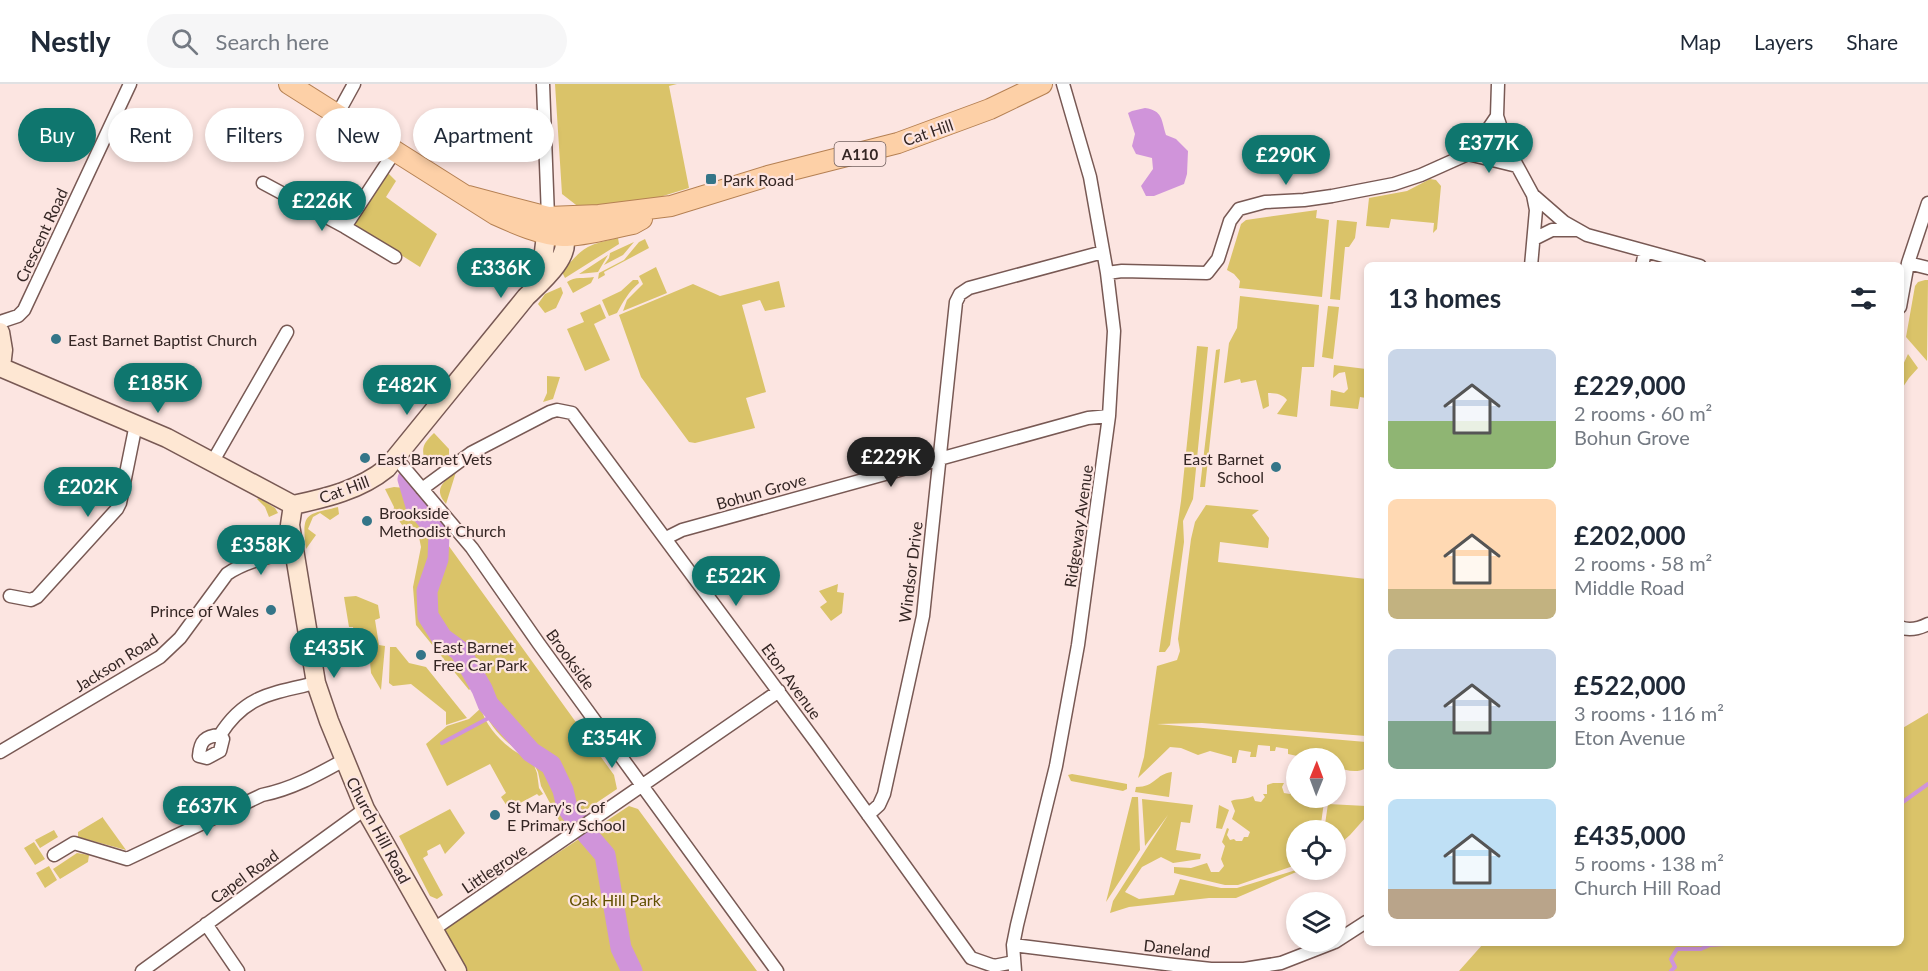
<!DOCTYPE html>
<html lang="en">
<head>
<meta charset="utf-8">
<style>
	:root { --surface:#fff; --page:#f6f6f7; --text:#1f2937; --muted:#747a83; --line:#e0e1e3; --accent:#0f766e }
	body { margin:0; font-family:Lato,sans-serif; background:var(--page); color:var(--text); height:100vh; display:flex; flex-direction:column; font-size:22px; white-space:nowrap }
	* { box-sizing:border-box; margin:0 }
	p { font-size:20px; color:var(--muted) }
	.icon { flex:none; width:33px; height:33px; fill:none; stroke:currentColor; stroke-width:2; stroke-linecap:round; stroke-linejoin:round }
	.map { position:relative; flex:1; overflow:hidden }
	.side { position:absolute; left:1364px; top:178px; width:540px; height:684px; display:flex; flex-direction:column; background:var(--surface); border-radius:9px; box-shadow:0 3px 9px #0003 }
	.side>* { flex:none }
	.hud { position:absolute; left:18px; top:24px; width:570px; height:54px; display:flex; gap:12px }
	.needle { width:39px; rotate:1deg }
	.fabs { position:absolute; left:1286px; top:664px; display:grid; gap:12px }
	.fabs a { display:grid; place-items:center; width:60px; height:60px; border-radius:50%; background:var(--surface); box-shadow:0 3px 9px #0003; font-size:30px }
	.price { position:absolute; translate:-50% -51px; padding:0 14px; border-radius:21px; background:var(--accent); color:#fff; font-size:20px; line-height:39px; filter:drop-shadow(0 2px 3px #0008) }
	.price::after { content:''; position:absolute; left:50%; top:36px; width:18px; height:14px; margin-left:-9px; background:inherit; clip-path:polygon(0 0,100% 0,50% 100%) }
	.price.on { background:#222; color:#fff }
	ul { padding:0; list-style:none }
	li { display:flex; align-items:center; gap:18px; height:150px; padding:0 24px }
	li span { display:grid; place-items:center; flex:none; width:168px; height:120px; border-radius:9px; color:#555 }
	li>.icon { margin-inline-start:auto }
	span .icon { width:72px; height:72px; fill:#fffc; stroke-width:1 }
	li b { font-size:26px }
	h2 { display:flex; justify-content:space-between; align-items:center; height:72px; padding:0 24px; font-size:26px }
	.chip { padding:0 21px; border-radius:27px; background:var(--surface); box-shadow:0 3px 9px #0003; font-size:21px; line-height:54px }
	.chip.on { background:var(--accent); color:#fff }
	header { display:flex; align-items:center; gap:36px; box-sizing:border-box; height:84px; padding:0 30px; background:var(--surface); border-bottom:2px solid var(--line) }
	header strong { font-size:28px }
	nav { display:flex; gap:33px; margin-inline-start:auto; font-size:21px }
	.search { width:420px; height:54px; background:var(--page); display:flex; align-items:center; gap:15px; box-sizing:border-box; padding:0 21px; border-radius:33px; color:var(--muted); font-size:22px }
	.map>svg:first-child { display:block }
</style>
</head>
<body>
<header>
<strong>Nestly</strong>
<div class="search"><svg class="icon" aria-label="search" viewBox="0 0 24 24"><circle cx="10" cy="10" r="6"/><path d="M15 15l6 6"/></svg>Search here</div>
<nav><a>Map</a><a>Layers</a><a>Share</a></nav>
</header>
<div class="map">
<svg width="1928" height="887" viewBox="0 0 1928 887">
	<rect width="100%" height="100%" fill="#fce5e1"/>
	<path fill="#dac369" d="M555 0H677L669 2 689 104 650 116 580 124 562 110Z
		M383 84 396 97 386 113 437 150 420 183 349 138Z
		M1430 95 1436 96 1441 102 1437 145 1433 149 1434 139 1391 135 1389 144 1366 142 1369 114 1407 107Z
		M1317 126 1316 134 1329 136 1322 213 1239 204 1240 197 1234 190 1227 186 1241 140 1246 136Z
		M1337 136 1357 138 1355 154 1349 163H1345L1340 216 1330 215Z
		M618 154 619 160 565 194 562 188C583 163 586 161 618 154Z
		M645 155 649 164 604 188 605 191 598 195 599 189 624 176 639 158Z
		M634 158 623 171 604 181 609 174 610 169Z
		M608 171 598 188 579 190Z
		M656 183 667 209 623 227 627 216 643 200 639 192Z
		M594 193 591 199 573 209 567 198C575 192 584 195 594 193Z
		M633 196H638L639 199C629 207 623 218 617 229L609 232 602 216 621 207Z
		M1925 196H1928L1927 277 1906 253 1915 202 1918 198Z
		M779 197 785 223 765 227 760 216 742 221 766 308 746 314 755 344 695 359 689 358 641 293 619 231 693 200 720 212Z
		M561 203 563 209 556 224 545 229 538 220 545 210Z
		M1240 212 1319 221 1314 283H1302L1297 333 1277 330 1287 316C1282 310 1276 309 1268 309L1269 322 1263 325 1256 296 1241 299 1240 295 1224 299 1229 259 1237 244Z
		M600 220 606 234 594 240 610 276 585 287 567 245 584 238 580 229Z
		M1328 222 1339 223 1333 275 1322 273Z
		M1197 262 1208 263 1193 415 1183 437 1184 458 1170 561 1165 568H1159L1181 417Z
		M1220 265 1205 403H1200L1216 266Z
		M1908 270 1918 284 1909 294 1901 306 1902 283Z
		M1334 281 1366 285V314L1360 313 1358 325 1330 322 1331 306 1344 309 1348 305 1345 288 1339 289 1333 294Z
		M547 292 560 293 553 315 543 318 547 309Z
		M434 349 449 365V372L436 381 424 373C421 362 426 357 434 349Z
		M456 388 446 420C433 405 443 398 456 388Z
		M394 403 405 404 412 411 614 691 617 705 562 742 541 702 538 688 532 676 537 689 539 704 543 710 539 712 537 710 509 725 501 713 506 709 490 680 447 702 426 660 447 642 469 635 481 624C486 645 509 667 528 674 508 660 488 644 482 620L485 617 474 602 469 606 416 541 413 503 421 463 418 448H407L393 428 394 423 385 405Z
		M259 414 275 424 278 429 269 433 265 423 257 415Z
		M1206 421 1259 426 1252 431 1269 454 1268 464 1220 458 1218 478 1366 495V652L1202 639 1157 640 1366 658V684C1356 690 1346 686 1335 683V675H1311L1288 670V665L1276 663 1275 667H1270V662L1258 661 1256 673H1250L1251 668 1239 666 1236 679H1232V673L1210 667 1198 671 1181 664 1170 663 1138 694 1144 673 1157 582 1177 576 1180 567 1178 555 1191 455 1195 438Z
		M338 423 339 430 330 436 320 429 313 433 308 445 316 451 306 465C301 427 307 431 338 423Z
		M838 500 837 508 844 509 842 529 831 537 820 523 827 518 819 507Z
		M356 512 378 521 380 534 375 536 379 561 385 562 381 606 371 589 369 566 363 546 354 548 353 543H349L344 513Z
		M390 563H396L409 579 426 583 467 634 446 641V628L411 600 393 602 389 599Z
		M1928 629V887H1459L1483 860H1900L1901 645Z
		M1172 688 1169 713 1135 708 1136 703C1156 703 1155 690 1172 688Z
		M1072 690 1122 699 1127 700V705L1123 707 1071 697 1068 691Z
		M1273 699H1284L1282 703 1284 709 1290 710 1294 705 1293 699 1296 700V714H1323L1324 718 1320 747H1296V781L1238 801H1225L1174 789V783L1191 784 1207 779 1211 788H1219L1224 782 1221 775 1225 762 1222 758 1227 744 1229 745 1227 751 1230 756 1234 755 1236 757H1242L1244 753H1248L1250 748 1232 735 1235 727 1231 717C1239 714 1246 716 1253 712L1255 717 1261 718 1265 713 1263 710H1267V701Z
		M1132 713H1138L1140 766 1106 818Z
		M1142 715 1193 721 1190 739 1181 738 1176 766 1201 770 1200 775 1173 779 1161 773 1142 783 1125 808 1139 815 1174 811 1180 795 1221 804H1237L1296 786H1301L1236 814H1209L1129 823 1110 829 1113 817 1168 731 1145 762Z
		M1328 720 1366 722V733L1350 751 1335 764V747H1324Z
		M1219 721 1229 726 1222 745 1216 744Z
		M629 722 638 725 757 887H465L441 846Z
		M450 725 465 749 445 770 440 760 427 767 428 771 423 774 443 811 437 815 430 812 399 752Z
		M103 733V734L126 766 78 753V748Z
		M54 746 58 753 40 764 35 756Z
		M34 758 45 775 35 781 24 764Z
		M77 769 89 771 88 778 60 795 53 785Z
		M49 782 57 796 45 804 36 789Z"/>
	<path fill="#d094da" d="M1145 24C1163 27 1161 35 1166 51L1176 55 1188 67 1187 90 1184 100 1154 112H1146L1141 102 1153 85 1152 74 1136 70 1132 62 1135 50 1128 29 1132 27Z"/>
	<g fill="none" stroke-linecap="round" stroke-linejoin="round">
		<path stroke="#d094da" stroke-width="4" d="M442 659 496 630
			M1900 720 1928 700
			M1671 887 1675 883 1671 875 1677 865H1701L1710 861 1725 860"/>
		<path stroke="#d094da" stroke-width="21" d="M408 395 416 422 439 450 438 475 427 507 428 532 442 554 460 567 482 605 488 620 531 668 551 681 563 706 567 723 586 749 605 771 621 864 632 887"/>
		<defs>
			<path id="street" d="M543 0 548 133
				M1498 0 1497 32 1508 65 1533 111 1536 126 1531 182
				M337 31 354 0
				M1468 70 1517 82
				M263 99 345 143 395 173
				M1533 111 1564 138 1587 151 1700 182
				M345 143 395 67
				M1534 155 1552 146H1575
				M1908 179 1928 184
				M1642 182 1645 168
				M1107 189 1122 187 1207 189 1218 175 1230 137 1239 125 1265 118 1304 116 1332 112 1394 100 1421 91 1468 70 1478 60 1497 32
				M1900 223 1908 179 1928 119
				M0 238 18 232 24 226 130 0
				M396 374 472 464 539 560 777 887
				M213 377 287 248
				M422 405 471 369 550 328 557 326 572 329 818 661 971 874 994 882 1014 878
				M666 454 682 446 1088 334 1109 332
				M10 512 31 516 37 513 117 425 120 419 136 340
				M1900 543C1909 547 1920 544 1928 540
				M220 651 223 655 220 667 207 674 199 672C200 657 205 652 220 651 245 611 273 609 316 599
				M0 668 160 573 180 554 227 490C246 477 272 471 295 467
				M868 731 879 721 884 710 923 532 956 218 960 210 969 204 1103 168
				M54 771 74 759 127 775 262 711C292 705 317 691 344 676
				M206 840 238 887
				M434 845 779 607
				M1335 858 1366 838
				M1013 861 1174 881 1211 885H1244L1281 879 1335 858
				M142 887 365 725
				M1015 887 1013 861 1017 841 1056 682 1078 561 1109 332 1114 247 1107 189 1090 93 1063 0"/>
			<path id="secondary" d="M534 198 542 184 548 135
				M0 248 3 266 1 283
				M0 283 167 354 293 421
				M293 421 290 441 316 599 329 637 365 725 457 887
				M293 421C326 414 360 406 387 384L526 213C539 200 571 174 564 153 563 149 558 144 555 141"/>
			<path id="primary" d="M289 0 496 131C516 140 541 151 563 152 585 152 611 144 633 140L642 135
				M468 112 548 133 599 131 671 122 768 92 898 59 990 25 1042 0"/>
		</defs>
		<use href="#street" stroke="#785954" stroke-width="15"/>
		<use href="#secondary" stroke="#785954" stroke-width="21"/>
		<use href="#primary" stroke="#b58053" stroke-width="22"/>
		<use href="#street" stroke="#fff" stroke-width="12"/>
		<use href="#secondary" stroke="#fee7d3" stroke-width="18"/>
		<use href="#primary" stroke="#fdd0a7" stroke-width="20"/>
	</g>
	<g fill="#347588" stroke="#fce5e1" stroke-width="2">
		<rect x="705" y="89" width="12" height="12" rx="3"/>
		<circle cx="56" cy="255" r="6"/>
		<circle cx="365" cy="374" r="6"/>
		<circle cx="1276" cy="383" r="6"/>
		<circle cx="367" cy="437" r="6"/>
		<circle cx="271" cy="526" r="6"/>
		<circle cx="421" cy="571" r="6"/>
		<circle cx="495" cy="731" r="6"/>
	</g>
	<g text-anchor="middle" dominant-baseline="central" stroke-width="4.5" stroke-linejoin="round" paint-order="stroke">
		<rect fill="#fce5e1" stroke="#705f5d" stroke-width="1.5" x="834.5" y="58" width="51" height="24" rx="4.5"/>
		<g font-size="15" font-weight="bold" fill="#342624">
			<text x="860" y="70">A110</text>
		</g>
		<g font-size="16" fill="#342624" stroke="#fce5e1">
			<text transform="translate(928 48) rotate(-19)">Cat Hill</text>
			<text transform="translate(41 151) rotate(-65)">Crescent Road</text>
			<text transform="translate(344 405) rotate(-20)">Cat Hill</text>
			<text transform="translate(761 407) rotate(-16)">Bohun Grove</text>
			<text transform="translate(1078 442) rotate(-82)">Ridgeway Avenue</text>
			<text transform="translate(910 488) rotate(-83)">Windsor Drive</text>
			<text transform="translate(571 575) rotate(54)">Brookside</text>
			<text transform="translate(116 578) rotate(-32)">Jackson Road</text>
			<text transform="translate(792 597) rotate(54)">Eton Avenue</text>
			<text transform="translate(379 746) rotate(62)">Church Hill Road</text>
			<text transform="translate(494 784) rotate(-34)">Littlegrove</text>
			<text transform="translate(244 792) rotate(-36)">Capel Road</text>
			<text transform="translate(1177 864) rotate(6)">Daneland</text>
		</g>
		<g font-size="16" fill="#342624" stroke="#fce5e1" text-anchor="start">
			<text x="723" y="95">Park Road</text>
			<text x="68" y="255">East Barnet Baptist Church</text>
			<text x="377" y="374">East Barnet Vets</text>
			<text x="1264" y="374" text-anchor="end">East Barnet<tspan x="1264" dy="18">School</tspan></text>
			<text x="379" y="428">Brookside<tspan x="379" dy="18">Methodist Church</tspan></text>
			<text x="259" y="526" text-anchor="end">Prince of Wales</text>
			<text x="433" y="562">East Barnet<tspan x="433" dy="18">Free Car Park</tspan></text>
			<text x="507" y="722">St Mary's C of<tspan x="507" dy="18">E Primary School</tspan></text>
		</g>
		<g font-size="16" fill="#615002" stroke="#fce5e1">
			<text x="615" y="815">Oak Hill Park</text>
		</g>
	</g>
</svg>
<div class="fabs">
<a><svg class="needle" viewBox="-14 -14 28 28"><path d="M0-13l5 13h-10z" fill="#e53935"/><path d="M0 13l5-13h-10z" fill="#747a83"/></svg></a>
<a><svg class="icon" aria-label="locate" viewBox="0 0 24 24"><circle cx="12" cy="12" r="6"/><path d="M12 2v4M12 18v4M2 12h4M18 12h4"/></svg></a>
<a><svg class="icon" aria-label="layers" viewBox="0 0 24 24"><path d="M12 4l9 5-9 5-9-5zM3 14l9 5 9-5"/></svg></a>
</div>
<b class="price" style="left:1489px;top:90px">£377K</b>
<b class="price" style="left:1286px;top:102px">£290K</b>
<b class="price" style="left:322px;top:148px">£226K</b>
<b class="price" style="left:501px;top:215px">£336K</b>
<b class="price" style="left:158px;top:330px">£185K</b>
<b class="price" style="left:407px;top:332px">£482K</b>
<b class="price on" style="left:891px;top:404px">£229K</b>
<b class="price" style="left:88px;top:434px">£202K</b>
<b class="price" style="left:261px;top:492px">£358K</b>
<b class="price" style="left:736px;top:523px">£522K</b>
<b class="price" style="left:334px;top:595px">£435K</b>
<b class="price" style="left:612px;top:685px">£354K</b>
<b class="price" style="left:207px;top:753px">£637K</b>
<div class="hud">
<a class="chip on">Buy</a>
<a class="chip">Rent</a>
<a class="chip">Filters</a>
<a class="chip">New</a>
<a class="chip">Apartment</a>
</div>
<section class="side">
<h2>13 homes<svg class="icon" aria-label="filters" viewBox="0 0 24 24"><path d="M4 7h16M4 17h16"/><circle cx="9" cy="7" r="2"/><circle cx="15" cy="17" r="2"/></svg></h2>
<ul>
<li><span style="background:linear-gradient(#c9d6e8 60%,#8fb573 0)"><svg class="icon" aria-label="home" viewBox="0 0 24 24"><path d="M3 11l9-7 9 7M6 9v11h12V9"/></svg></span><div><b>£229,000</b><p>2 rooms · 60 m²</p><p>Bohun Grove</p></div></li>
<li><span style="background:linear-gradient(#ffd9b3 75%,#c2b280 0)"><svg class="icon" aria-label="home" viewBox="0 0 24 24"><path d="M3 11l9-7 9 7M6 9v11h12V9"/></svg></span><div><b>£202,000</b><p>2 rooms · 58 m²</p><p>Middle Road</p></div></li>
<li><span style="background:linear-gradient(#c9d6e8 60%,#7fa58c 0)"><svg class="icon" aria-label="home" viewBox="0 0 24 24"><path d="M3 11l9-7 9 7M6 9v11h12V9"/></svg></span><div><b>£522,000</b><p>3 rooms · 116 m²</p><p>Eton Avenue</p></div></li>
<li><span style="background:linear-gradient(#bfe0f5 75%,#b9a48a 0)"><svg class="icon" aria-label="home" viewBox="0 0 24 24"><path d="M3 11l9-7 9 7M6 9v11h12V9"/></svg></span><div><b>£435,000</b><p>5 rooms · 138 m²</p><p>Church Hill Road</p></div></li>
</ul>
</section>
</div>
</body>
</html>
